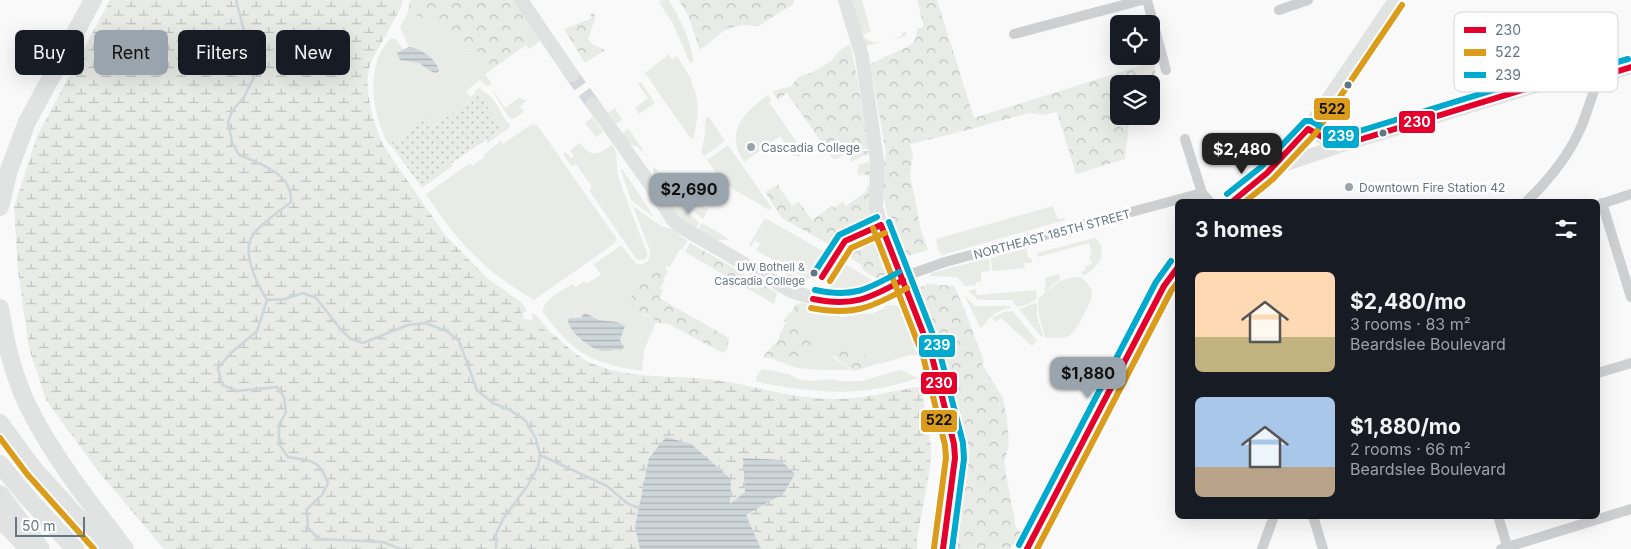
<!DOCTYPE html>
<html lang="en">
<head>
<meta charset="utf-8">
<style>
	:root { --surface:#171b24; --page:#242831; --text:#f1f3f6; --muted:#9ea1a6; --accent:#99a4ac }
	body { margin:0; font-family:Inter,sans-serif; background:var(--page); color:var(--text); height:100vh; display:flex; flex-direction:column; font-size:19px; white-space:nowrap }
	* { box-sizing:border-box; margin:0 }
	p { font-size:16px; color:var(--muted) }
	.icon { flex:none; width:28px; height:28px; fill:none; stroke:currentColor; stroke-width:2; stroke-linecap:round; stroke-linejoin:round }
	.map { position:relative; flex:1; overflow:hidden }
	.drawer { position:absolute; left:1175px; top:199px; width:425px; height:320px; display:flex; flex-direction:column; background:var(--surface); border-radius:8px; box-shadow:0 5px 20px #0002 }
	.drawer>* { flex:none }
	.guide { position:absolute; left:15px; top:30px; width:475px; height:45px; display:flex; gap:10px }
	.fabs { position:absolute; left:1110px; top:15px; display:grid; gap:10px }
	.fabs a { display:grid; place-items:center; width:50px; height:50px; border-radius:8px; background:var(--surface); box-shadow:0 5px 20px #0002; font-size:25px }
	.scale { position:absolute; left:15px; bottom:12px; width:70px; box-sizing:border-box; padding-left:5px; border:2px solid #657683; border-top:0; font-size:14px; line-height:18px; white-space:nowrap; color:#657683; -webkit-text-stroke:4px #fff; paint-order:stroke }
	.price { position:absolute; translate:-50% -42px; padding:0 11px; border-radius:10px; background:var(--accent); color:#111; font-size:16px; line-height:32px; filter:drop-shadow(0 1px 2px #0008) }
	.price::after { content:''; position:absolute; left:50%; top:30px; width:15px; height:11px; margin-left:-8px; background:inherit; clip-path:polygon(0 0,100% 0,50% 100%) }
	.price.current { background:#222; color:#fff }
	ul { padding:0; list-style:none }
	li { display:flex; align-items:center; gap:15px; height:125px; padding:0 20px }
	li span { display:grid; place-items:center; flex:none; width:140px; height:100px; border-radius:8px; color:#555 }
	li>.icon { margin-inline-start:auto }
	span .icon { width:60px; height:60px; fill:#fffc; stroke-width:1 }
	li b { font-size:21px }
	h2 { display:flex; justify-content:space-between; align-items:center; height:60px; padding:0 20px; font-size:21px }
	.chip { padding:0 18px; border-radius:8px; background:var(--surface); box-shadow:0 5px 20px #0002; font-size:18px; line-height:45px }
	.chip.current { background:var(--accent); color:#111 }
	.map>svg:first-child { display:block }
</style>
</head>
<body>
<div class="map">
<svg width="1631" height="549" viewBox="0 0 1631 549">
	<defs>
		<pattern id="forest-crowns" width="20" height="18" patternUnits="userSpaceOnUse" patternTransform="scale(1.25)"><rect width="20" height="18" fill="#e8ebe6"/><path d="M2 6a3 3 0 1 1 6 0M12 15a3 3 0 1 1 6 0" fill="none" stroke="#c0c3c0"/></pattern>
		<pattern id="wetland-marsh" width="20" height="14" patternUnits="userSpaceOnUse" patternTransform="scale(1.25)"><rect width="20" height="14" fill="#e8ebe6"/><path d="M1 5h8M5 5V1M11 12h8M15 12V8" fill="none" stroke="#c0c3c0"/></pattern>
		<pattern id="park-dots" width="8" height="8" patternUnits="userSpaceOnUse" patternTransform="scale(1.25)"><rect width="8" height="8" fill="#e8ebe6"/><path d="M2 2h.1M6 6h.1" fill="none" stroke="#c0c3c0" stroke-width="1.8" stroke-linecap="round"/></pattern>
		<pattern id="water-rules" width="6" height="5" patternUnits="userSpaceOnUse" patternTransform="scale(1.25)"><rect width="6" height="5" fill="#ced6d9"/><path d="M0 2.5h6" fill="none" stroke="#abb2b5"/></pattern>
	</defs>
	<rect width="100%" height="100%" fill="#f9f9f9"/>
	<path fill="#e8ebe6" d="M662 0H669C678 15 694 46 693 63H690L673 24 659 2Z
		M852 0H862L871 33 869 32 863 35Z
		M408 12 426 19 459 49 477 50 485 74 492 84 487 86 480 80 466 91 470 97 476 93 474 91 479 88C485 92 491 96 495 102 501 110 503 119 511 126L488 143 485 140 503 128 479 95 434 126 428 118 389 145C372 115 364 67 390 39H396L403 49 409 47 400 27Z
		M526 17 539 34V42L529 49 526 45 520 21Z
		M906 32V36L903 37 866 46 864 38H866C875 48 892 39 902 36V33Z
		M669 54 672 60 677 56 692 80 691 83C701 98 698 121 693 138L691 139 645 73Z
		M641 82 655 103 639 114 635 108 648 98 638 84Z
		M492 90H493L505 108 520 97 522 99 527 100 520 107 524 112 513 119 509 118Z
		M768 95 772 100 769 102 804 153 798 157 796 155 794 156 780 136 744 162C724 131 744 113 768 95Z
		M615 108 622 120 616 124 608 113Z
		M593 117 603 132 596 137 585 123Z
		M706 117H709L725 141 704 156 701 152 704 140Z
		M532 124 537 125 616 238 615 243 534 300C505 283 480 264 458 238 446 224 436 209 426 194L470 163 472 166 485 157 484 154 501 141 503 144Z
		M629 129 643 150 640 151 638 147 629 144 621 133Z
		M580 143C592 159 598 154 612 145L616 152 618 177 647 253V257L644 260H637L589 190 592 187 576 164 572 167 563 154 566 152 571 158 574 156 570 150Z
		M728 145 772 208 769 210 723 183 707 160Z
		M451 163 453 166 422 188 420 185Z
		M655 167 686 212 699 222 696 229 683 220 674 209 653 178V169Z
		M621 170H623L654 217 631 200Z
		M698 200 702 205 708 209 703 219 688 207Z
		M633 206 661 226 672 229 687 241 682 250 680 249 670 267 667 265 665 269 657 272 631 290 643 315 657 320 644 350 642 371C592 363 573 354 543 312 543 298 563 291 573 284L576 287 584 281 586 284 601 275 594 264 620 246H622L636 264H642L647 262 651 253Z
		M1053 206 1058 219 1065 218V220L942 255 938 250 936 239Z
		M765 218 823 251 811 273 813 274 810 279 801 276 756 250 760 244 755 240 751 247 749 245Z
		M702 223 726 237 728 240H715L698 230Z
		M1095 238C1110 249 1098 271 1083 275L1081 272 1086 270 1085 266 1092 264 1089 256 1092 255 1089 243 1038 257 1037 253Z
		M1026 247 1028 257 1031 258 1032 263H1024L1025 268 992 271 991 258Z
		M989 258 990 271 981 272V282H976V285L966 286 957 277 930 276 931 273Z
		M843 263 877 283 878 286C865 291 844 302 830 294L832 292 830 287 831 284Z
		M787 272 803 281 800 288 790 284 785 275Z
		M1059 274 1060 280 1053 284 1045 292 1044 289 1046 288 1045 278Z
		M1081 277C1086 282 1092 287 1092 294 1092 302 1076 332 1069 336 1061 339 1053 338 1045 338L1039 315 1038 299C1055 285 1057 278 1081 277Z
		M976 289 977 295 1036 290 1037 299 1028 304 1017 307 1012 300H978L968 291Z
		M964 295 975 306H1009L1011 308C995 310 989 318 981 329Z
		M521 302 527 310 523 313 524 319 531 320 533 318 532 314H535L552 334 526 322 521 317Z
		M802 303 825 309 831 314 841 317 853 316 864 313 871 314 885 308 884 306C891 304 896 304 902 309L917 335 926 364H922L918 355C903 353 891 364 876 364L845 344 833 357 851 370H823L797 368C810 357 812 341 811 325L798 323 796 319Z
		M1035 303 1037 304V317L1043 335 1041 337 1019 309Z
		M1013 311 1037 341 1032 346 1001 318 996 322 992 318 1003 312Z
		M763 369 788 374 801 380 814 381 832 379 839 381H862L900 370 918 378C859 398 817 393 757 382L756 378 760 371Z"/>
	<path fill="url(#forest-crowns)" d="M410 0H515L526 17 520 21 526 45 485 74 477 50 459 49 426 19 408 12Z
		M679 0H794L793 4 759 26 742 25 726 29 700 50 689 18Z
		M917 0H937L974 118 1155 61V83L1151 89V84H1119V116H1130L1125 159 1076 174 1057 112 1042 115 1029 113 964 131 910 144 913 155 910 175 921 230 928 250 904 257 889 221 881 186 886 152 870 64 911 45C916 40 917 36 917 29L924 27Z
		M594 13 595 19 588 39 592 44 605 50 585 63 564 29 592 18 590 14Z
		M850 44 855 67 869 149 852 150 837 159H833L787 93 778 100 772 92 783 88 791 87 798 77 811 73 831 61 840 50Z
		M856 151H869L870 154 860 157 852 162 848 155Z
		M871 161 872 177 863 174 859 176 857 171 859 165Z
		M778 185 792 206 799 202 812 220 832 206 834 208 843 201 846 206 867 191V186L870 187V218L866 223 859 226 858 223 852 226 853 229 840 233 830 245 782 218 765 192Z
		M873 241C886 244 896 273 882 282L863 270 862 266 848 256 850 250 865 242Z
		M690 243 777 293 774 304 685 252Z
		M665 269 668 271 664 279 665 280 660 288 663 290 659 298 729 338 727 350 723 353 668 324 656 323V320L628 306 632 296 631 290 657 272Z
		M927 284 954 286 963 306 984 361 982 364 1003 398 1007 419 1009 444 1004 463 1016 528 1023 533 1009 549H953L962 474 961 435 946 370 933 327 917 289Z
		M802 303 796 319 798 323 809 322C815 332 811 353 804 362 802 365 799 366 797 368L770 358H763L768 350H770L774 343 776 344 780 336 779 335 786 322 784 321 789 313 792 312 796 304Z
		M845 343 874 361 876 364 855 371 851 370 832 354 836 348Z"/>
	<path fill="url(#wetland-marsh)" d="M110 0H403C399 15 392 22 386 35 381 44 375 53 371 62 362 88 373 121 383 145L445 235 488 279 521 302V317C530 327 544 327 554 335 565 344 574 354 587 361 627 381 671 374 714 380 754 385 793 399 834 399 863 399 892 391 921 386L931 447 930 469 917 539V549H164L102 476 46 400 29 348 18 271 14 207 37 136Z"/>
	<path fill="url(#park-dots)" d="M479 95 503 128 420 185 390 144 428 118 434 126Z"/>
	<path fill="url(#water-rules)" d="M409 47C421 49 436 58 439 71L436 73 432 72 419 63 400 60 397 53Z
		M585 313 599 320 617 322 625 326 620 340 624 347 621 350C615 348 612 351 606 351 592 351 571 334 568 321L569 318H580Z
		M666 437 691 444 731 479 730 504 745 492 743 458 780 460 795 474 784 493 746 515 761 549H640L635 527 649 458Z"/>
	<g fill="none" stroke-linecap="round" stroke-linejoin="round">
		<path stroke="#ced6d9" stroke-width="2.5" d="M236 0 244 31 257 58 258 69 244 97 232 111 228 123 232 142 239 155C261 164 292 173 291 202 279 212 263 221 253 235 241 252 257 284 267 300L285 299 303 293 316 298 342 331 351 339 363 343 408 325 426 323 448 332 459 341 477 390 493 403 510 410 526 421 536 439 540 455 538 467 528 485 503 519 496 534V549
			M267 300 257 331 231 353 218 368 222 385 237 391 277 387 284 397 286 412 279 425V444L288 457C312 461 319 459 328 483L322 495 307 509 308 528 319 539 383 542 400 549
			M540 455 607 486 628 504 639 508"/>
		<path stroke="#d4d8dc" stroke-width="14" stroke-dasharray="14 7" stroke-linecap="butt" d="M572 75 593 104"/>
		<path stroke="#cecfd0" stroke-width="10" d="M1147 0 1166 70
			M1279 10 1308 0
			M1014 34 1142 0
			M1185 139 1202 193 1209 201
			M1527 201C1549 180 1570 154 1582 125 1588 109 1593 93 1599 77
			M1602 203 1631 297
			M1598 205 1631 194
			M903 280 911 274 945 262 1202 193
			M1598 373 1631 363
			M1313 516 1323 549
			M1498 516 1508 549
			M1262 549 1274 516
			M1501 549 1631 509"/>
		<path stroke="#e1e2e2" stroke-width="14" d="M521 0 572 75
			M845 0 862 56 877 161 876 208 881 225 931 353 954 444 955 458 943 549
			M593 104 645 177 673 220 681 227 791 291 826 302 844 304 858 301 883 291 903 280
			M1308 129 1339 146
			M1271 169 1339 146 1552 81 1599 77 1631 67
			M1233 201 1267 173 1308 129 1395 0
			M1027 549 1119 372 1164 286 1178 266"/>
		<path stroke="#e1e2e2" stroke-width="18" d="M0 207 9 170 27 122 93 0
			M0 308C5 341 13 374 27 404 52 456 90 503 125 549
			M0 423 33 468 106 549
			M0 464 27 497 75 549
			M0 494 41 549
			M0 519 29 549"/>
		<defs>
			<path id="bus-1" d="M1233 201 1267 173 1308 129 1339 146 1552 81 1599 77 1631 67
				M881 225 931 353 954 444 955 458 943 549
				M822 277 845 241 881 225
				M813 299C852 307 869 299 903 280
				M1027 549 1164 286 1178 267"/>
			<path id="bus-2" d="M1246 201 1273 179 1315 134 1402 5
				M873 228 923 356 945 445 946 458 934 548
				M830 281 851 248 885 233
				M811 308C853 316 871 308 907 288
				M0 438 27 474 94 549
				M1037 549 1171 291 1178 282"/>
			<path id="bus-3" d="M1227 194 1261 167 1305 121H1311L1340 137 1549 73 1597 68 1628 59
				M889 222 939 350 963 443 964 459 952 549
				M814 273 839 235 877 217
				M815 290C852 298 867 290 899 272
				M1019 545 1156 282 1171 261"/>
		</defs>
		<use href="#bus-1" stroke="#fff" stroke-width="10"/>
		<use href="#bus-2" stroke="#fff" stroke-width="10"/>
		<use href="#bus-3" stroke="#fff" stroke-width="10"/>
		<use href="#bus-1" stroke="#e4002b" stroke-width="6"/>
		<use href="#bus-2" stroke="#da9c1a" stroke-width="6"/>
		<use href="#bus-3" stroke="#00a9ce" stroke-width="6"/>
	</g>
	<g fill="#657683" stroke="#fff" stroke-width="2">
		<circle cx="1348" cy="85" r="4.5"/>
		<circle cx="1383" cy="133" r="4.5"/>
		<circle cx="814" cy="273" r="4.5"/>
	</g>
	<g fill="#99a4ac" stroke="#fff" stroke-width="2">
		<circle cx="751" cy="147" r="5"/>
		<circle cx="1349" cy="187" r="5"/>
	</g>
	<g text-anchor="middle" dominant-baseline="central" stroke-width="5" stroke-linejoin="round" paint-order="stroke">
		<g font-size="11" fill="#657683" stroke="#fff" text-anchor="end">
			<text x="805" y="267">UW Bothell &amp;<tspan x="805" dy="14">Cascadia College</tspan></text>
		</g>
		<g font-size="12" fill="#657683" stroke="#fff" text-anchor="start">
			<text x="761" y="147">Cascadia College</text>
			<text x="1359" y="187">Downtown Fire Station 42</text>
		</g>
		<g font-size="12" fill="#657683" stroke="#fff">
			<text transform="translate(1052 234) rotate(-15)">NORTHEAST 185TH STREET</text>
		</g>
	</g>
	<rect x="1454" y="12" width="164" height="80" rx="8" fill="#fff" stroke="#d1d6da" stroke-width="1"/>
	<rect x="1464" y="27" width="22" height="6" fill="#e4002b"/>
	<rect x="1464" y="49" width="22" height="7" fill="#da9c1a"/>
	<rect x="1464" y="72" width="22" height="6" fill="#00a9ce"/>
	<g font-size="14" fill="#657683">
		<text x="1495" y="35">230</text>
		<text x="1495" y="57">522</text>
		<text x="1495" y="80">239</text>
	</g>
	<g stroke="#fff" stroke-width="2">
		<rect x="1313" y="97" width="38" height="24" rx="5" fill="#da9c1a"/>
		<rect x="1398" y="110" width="38" height="24" rx="5" fill="#e4002b"/>
		<rect x="1322" y="125" width="38" height="24" rx="5" fill="#00a9ce"/>
		<rect x="918" y="334" width="38" height="24" rx="5" fill="#00a9ce"/>
		<rect x="920" y="371" width="38" height="24" rx="5" fill="#e4002b"/>
		<rect x="920" y="409" width="38" height="24" rx="5" fill="#da9c1a"/>
	</g>
	<g font-size="14" text-anchor="middle" font-weight="bold" fill="#fff">
		<text x="1417" y="127">230</text>
		<text x="1341" y="141">239</text>
		<text x="937" y="350">239</text>
		<text x="939" y="388">230</text>
	</g>
	<g font-size="14" text-anchor="middle" font-weight="bold" fill="#111">
		<text x="1332" y="114">522</text>
		<text x="939" y="425">522</text>
	</g>
</svg>
<div class="fabs">
<a><svg class="icon" aria-label="locate" viewBox="0 0 24 24"><circle cx="12" cy="12" r="6"/><path d="M12 2v4M12 18v4M2 12h4M18 12h4"/></svg></a>
<a><svg class="icon" aria-label="layers" viewBox="0 0 24 24"><path d="M12 4l9 5-9 5-9-5zM3 14l9 5 9-5"/></svg></a>
</div>
<div class="scale">50 m</div>
<b class="price current" style="left:1242px;top:175px">$2,480</b>
<b class="price" style="left:689px;top:215px">$2,690</b>
<b class="price" style="left:1088px;top:399px">$1,880</b>
<div class="guide">
<a class="chip">Buy</a>
<a class="chip current">Rent</a>
<a class="chip">Filters</a>
<a class="chip">New</a>
</div>
<section class="drawer">
<h2>3 homes<svg class="icon" aria-label="filters" viewBox="0 0 24 24"><path d="M4 7h16M4 17h16"/><circle cx="9" cy="7" r="2"/><circle cx="15" cy="17" r="2"/></svg></h2>
<ul>
<li><span style="background:linear-gradient(#ffd9b3 65%,#c2b280 0)"><svg class="icon" aria-label="home" viewBox="0 0 24 24"><path d="M3 11l9-7 9 7M6 9v11h12V9"/></svg></span><div><b>$2,480/mo</b><p>3 rooms · 83 m²</p><p>Beardslee Boulevard</p></div></li>
<li><span style="background:linear-gradient(#a9c7e8 70%,#b9a48a 0)"><svg class="icon" aria-label="home" viewBox="0 0 24 24"><path d="M3 11l9-7 9 7M6 9v11h12V9"/></svg></span><div><b>$1,880/mo</b><p>2 rooms · 66 m²</p><p>Beardslee Boulevard</p></div></li>
</ul>
</section>
</div>
</body>
</html>
